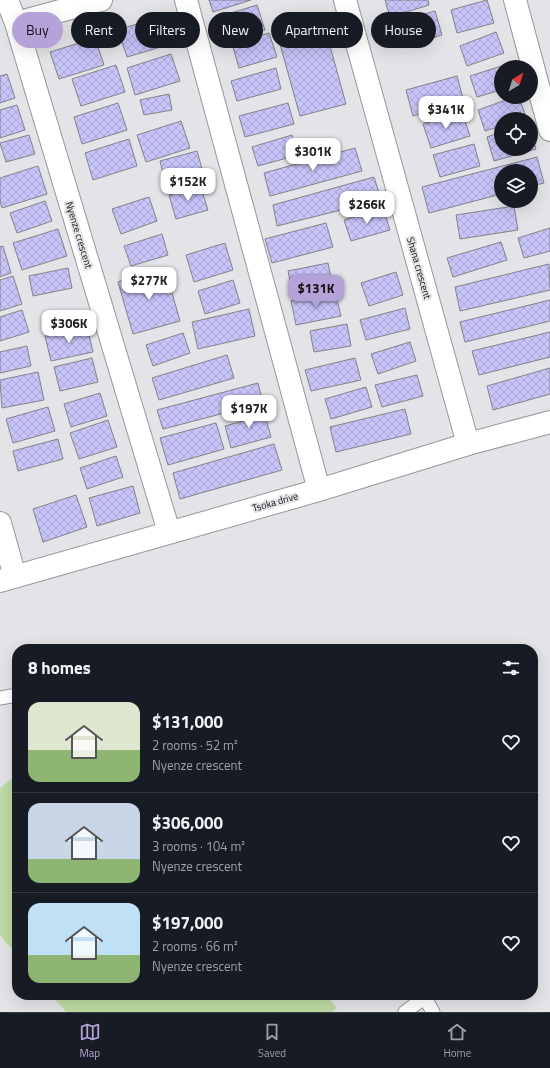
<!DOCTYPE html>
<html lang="en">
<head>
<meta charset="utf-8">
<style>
	:root { --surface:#171b24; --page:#20242c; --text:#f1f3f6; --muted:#9ea1a6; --line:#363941; --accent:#b5a2d9 }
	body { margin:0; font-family:"Titillium Web",sans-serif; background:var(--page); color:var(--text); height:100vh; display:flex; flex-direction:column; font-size:15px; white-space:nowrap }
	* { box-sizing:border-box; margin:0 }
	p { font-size:13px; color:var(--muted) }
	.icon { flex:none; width:22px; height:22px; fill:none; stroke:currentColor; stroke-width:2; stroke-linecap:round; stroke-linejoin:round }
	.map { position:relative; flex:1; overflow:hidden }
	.drawer { position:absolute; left:12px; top:644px; width:526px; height:356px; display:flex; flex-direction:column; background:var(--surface); border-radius:16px; box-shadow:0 4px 16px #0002 }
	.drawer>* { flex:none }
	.banner { position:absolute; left:12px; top:12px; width:526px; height:36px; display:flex; gap:8px }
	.needle { width:26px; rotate:38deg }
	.controls { position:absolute; left:494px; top:60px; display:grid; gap:8px }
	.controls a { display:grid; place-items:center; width:44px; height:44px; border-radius:50%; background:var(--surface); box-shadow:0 4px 16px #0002; font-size:20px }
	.price { position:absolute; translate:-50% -34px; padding:0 9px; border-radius:8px; background:#fff; color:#222; font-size:13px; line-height:26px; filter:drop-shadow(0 1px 2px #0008) }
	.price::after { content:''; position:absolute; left:50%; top:24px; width:12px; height:9px; margin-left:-6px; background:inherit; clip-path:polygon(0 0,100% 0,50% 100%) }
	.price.current { background:var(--accent); color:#111 }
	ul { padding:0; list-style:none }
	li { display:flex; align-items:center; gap:12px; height:100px; padding:0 16px }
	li+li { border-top:1px solid var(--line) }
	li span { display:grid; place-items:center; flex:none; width:112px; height:80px; border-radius:12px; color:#555 }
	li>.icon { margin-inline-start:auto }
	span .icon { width:48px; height:48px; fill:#fffc; stroke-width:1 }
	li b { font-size:17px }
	h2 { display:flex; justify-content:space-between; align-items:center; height:48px; padding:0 16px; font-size:17px }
	.tag { padding:0 14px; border-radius:18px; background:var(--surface); box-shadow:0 4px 16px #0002; font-size:14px; line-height:36px }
	.tag.current { background:var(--accent); color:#111 }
	.tab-bar { display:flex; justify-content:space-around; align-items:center; height:56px; border-top:1px solid var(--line); background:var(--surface); font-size:11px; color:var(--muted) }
	.tab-bar a { display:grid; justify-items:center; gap:2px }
	.tab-bar .current { color:var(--accent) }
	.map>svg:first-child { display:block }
</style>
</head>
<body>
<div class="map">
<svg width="550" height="1012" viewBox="0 0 550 1012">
	<defs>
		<pattern id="building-cross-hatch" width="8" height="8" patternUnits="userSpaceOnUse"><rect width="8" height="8" fill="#c6c4f9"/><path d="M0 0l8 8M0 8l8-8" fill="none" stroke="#a9a7d4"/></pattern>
	</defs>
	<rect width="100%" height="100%" fill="#e4e4e8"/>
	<path fill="#bedba3" d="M17 774V955L0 935V788Z
		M51 995H326L337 1008 332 1012H66Z"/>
	<path fill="url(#building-cross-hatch)" stroke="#828285" d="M209 0H251L213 12Z
		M385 0H428L429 5 390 17Z
		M487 0 494 23 457 33 451 10Z
		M257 5 265 30 226 42 218 17Z
		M435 11 442 35 401 48 393 24Z
		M162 16 171 44 127 57 118 30Z
		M322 17 346 104 300 116 276 30Z
		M496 32 504 53 467 66 460 46Z
		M269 33 277 57 239 68 232 44Z
		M95 38 104 65 59 79 50 52Z
		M171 54 180 81 135 95 127 68Z
		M511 63 513 67H501V90L477 97 470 76Z
		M116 65 125 92 81 106 72 79Z
		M276 68 281 89 237 101 231 81Z
		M7 74 15 98 0 103V76Z
		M457 76 464 102 413 116 406 90Z
		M169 94 172 110 144 115 140 100Z
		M514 97H519L526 117 520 119H501V126L485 131 478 110Z
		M118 103 127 130 82 144 74 117Z
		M288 103 294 124 245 137 239 116Z
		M17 105 25 130 0 138V110Z
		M462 112 470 136 431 148 423 124Z
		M181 121 190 148 146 162 137 135Z
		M501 132V149H531V133L536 149 494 161 487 137Z
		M29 135 35 154 6 162 0 143Z
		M292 135 298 155 258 166 252 147Z
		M129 139 137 166 93 180 85 153Z
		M474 144 480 166 440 177 433 155Z
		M355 148 362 171 270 196 264 173Z
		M197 151 204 176 166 186 160 161Z
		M537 157 544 183 531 186V171H501V194L429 213 422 187Z
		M38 166 47 194 2 208 0 201V178Z
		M374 177 381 200 277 226 273 205Z
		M200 185 208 210 176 219 169 195Z
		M149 197 157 221 121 234 112 209Z
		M45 201 52 221 17 233 10 213Z
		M514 206 518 230 460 239 456 215Z
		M383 208 390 230 351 241 344 220Z
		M326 223 333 247 272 263 265 239Z
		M550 228V251L524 258 518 238Z
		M58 229 67 256 22 270 13 243Z
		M162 234 168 255 131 266 124 246Z
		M501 242 507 260 453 277 447 258Z
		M225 243 233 270 194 282 186 255Z
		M3 246 11 273 0 277V247Z
		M328 263 332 282 292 290 288 271Z
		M549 264 550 290 460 311 455 287Z
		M68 268 72 288 33 296 29 276Z
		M165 268 180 321 133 334 118 282Z
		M396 272 403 295 369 306 361 283Z
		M13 276 22 304 0 311V280Z
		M233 280 240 303 205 314 198 291Z
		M335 292 341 316 296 325 291 301Z
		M550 300V321L465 342 460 322Z
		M405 308 410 329 366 340 360 320Z
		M249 309 255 336 198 349 192 322Z
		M22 310 29 332 0 341V317Z
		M347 324 351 346 314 352 310 331Z
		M87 327 93 352 51 361 45 336Z
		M550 332V357L479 375 472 351Z
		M183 333 190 353 153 366 146 345Z
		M410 342 416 361 378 374 371 354Z
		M27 346 31 366 0 373V352Z
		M227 355 234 378 159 400 152 378Z
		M92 358 98 382 60 391 54 367Z
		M355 358 361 380 311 391 305 370Z
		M550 368V394L493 410 487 386Z
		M38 372 44 400 2 408 0 380Z
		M417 375 423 396 382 407 375 385Z
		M258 383 263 403 163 429 157 410Z
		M366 387 372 407 331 419 325 399Z
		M100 393 107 416 71 427 64 404Z
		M48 407 55 431 13 443 6 419Z
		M263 408 271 437 231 448 225 426 247 420 245 413Z
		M405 409 411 434 336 452 330 427Z
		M108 420 117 447 79 459 70 433Z
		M216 423 224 449 168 465 160 438Z
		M58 439 63 459 18 471 13 451Z
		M274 444 282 470 180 499 173 473Z
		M116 456 123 477 87 489 80 468Z
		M133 486 140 513 97 526 89 498Z
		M76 495 87 527 43 542 33 509Z"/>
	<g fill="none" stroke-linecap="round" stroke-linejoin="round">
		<defs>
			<path id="service" d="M0 698 17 695
				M423 995 433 1012
				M405 1012 424 998"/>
			<path id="minor" d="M7 0 16 23
				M101 0 16 23 169 532
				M186 0 319 490
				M345 0 468 444
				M515 0 550 130
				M0 523 15 577
				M0 581 319 490 468 444 550 422"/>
		</defs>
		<use href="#service" stroke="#97979b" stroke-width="15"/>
		<use href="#minor" stroke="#97979b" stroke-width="24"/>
		<use href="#service" stroke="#fff" stroke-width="13"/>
		<use href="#minor" stroke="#fff" stroke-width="22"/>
	</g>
	<g text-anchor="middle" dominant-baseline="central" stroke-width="4" stroke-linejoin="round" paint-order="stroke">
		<g font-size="10" fill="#0e0e0f" stroke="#e4e4e8">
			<text transform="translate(79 235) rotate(73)">Nyenze crescent</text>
			<text transform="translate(419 268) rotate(74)">Shana crescent</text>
			<text transform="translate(275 502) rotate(-16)">Tsoka drive</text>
		</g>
	</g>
</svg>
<div class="controls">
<a><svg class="needle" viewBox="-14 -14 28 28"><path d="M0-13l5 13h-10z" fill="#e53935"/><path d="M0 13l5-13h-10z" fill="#9ea1a6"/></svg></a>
<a><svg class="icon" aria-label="locate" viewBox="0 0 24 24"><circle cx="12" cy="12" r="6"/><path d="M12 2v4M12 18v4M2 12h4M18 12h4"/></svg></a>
<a><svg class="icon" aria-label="layers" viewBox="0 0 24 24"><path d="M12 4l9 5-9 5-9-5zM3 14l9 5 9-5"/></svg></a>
</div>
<b class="price" style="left:446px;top:130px">$341K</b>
<b class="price" style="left:313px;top:172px">$301K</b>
<b class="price" style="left:188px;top:202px">$152K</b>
<b class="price" style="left:367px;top:225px">$266K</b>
<b class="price" style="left:149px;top:301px">$277K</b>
<b class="price current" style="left:316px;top:309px">$131K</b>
<b class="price" style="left:69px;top:344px">$306K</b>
<b class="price" style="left:249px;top:429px">$197K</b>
<div class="banner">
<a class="tag current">Buy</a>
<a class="tag">Rent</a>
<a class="tag">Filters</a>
<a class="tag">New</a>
<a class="tag">Apartment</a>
<a class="tag">House</a>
</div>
<section class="drawer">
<h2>8 homes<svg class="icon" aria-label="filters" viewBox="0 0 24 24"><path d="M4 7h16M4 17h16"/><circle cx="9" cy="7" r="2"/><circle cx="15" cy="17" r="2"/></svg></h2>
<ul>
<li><span style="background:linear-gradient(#dfe7d0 60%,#8fb573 0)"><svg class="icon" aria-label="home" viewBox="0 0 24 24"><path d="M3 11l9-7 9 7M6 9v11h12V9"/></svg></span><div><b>$131,000</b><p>2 rooms · 52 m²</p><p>Nyenze crescent</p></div><svg class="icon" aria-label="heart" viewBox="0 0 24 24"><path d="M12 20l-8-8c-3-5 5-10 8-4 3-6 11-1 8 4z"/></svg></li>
<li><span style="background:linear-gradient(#c9d6e8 70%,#8fb573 0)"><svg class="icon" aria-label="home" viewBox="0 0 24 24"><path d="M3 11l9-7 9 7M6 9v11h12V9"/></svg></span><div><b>$306,000</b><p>3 rooms · 104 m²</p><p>Nyenze crescent</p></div><svg class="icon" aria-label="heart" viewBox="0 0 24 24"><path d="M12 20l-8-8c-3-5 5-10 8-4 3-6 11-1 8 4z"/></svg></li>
<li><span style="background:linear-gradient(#bfe0f5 65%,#8fb573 0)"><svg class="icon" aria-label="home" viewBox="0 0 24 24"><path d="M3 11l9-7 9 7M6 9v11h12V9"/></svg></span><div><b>$197,000</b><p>2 rooms · 66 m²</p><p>Nyenze crescent</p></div><svg class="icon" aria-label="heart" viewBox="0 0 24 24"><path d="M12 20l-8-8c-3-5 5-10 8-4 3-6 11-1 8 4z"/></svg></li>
</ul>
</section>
</div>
<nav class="tab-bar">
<a class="current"><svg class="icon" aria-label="map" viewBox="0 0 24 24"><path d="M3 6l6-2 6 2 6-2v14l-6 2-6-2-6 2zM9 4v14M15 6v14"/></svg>Map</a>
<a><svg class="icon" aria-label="saved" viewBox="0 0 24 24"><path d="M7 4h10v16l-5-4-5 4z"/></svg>Saved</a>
<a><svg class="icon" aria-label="home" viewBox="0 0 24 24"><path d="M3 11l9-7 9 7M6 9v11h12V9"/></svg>Home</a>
</nav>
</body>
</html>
